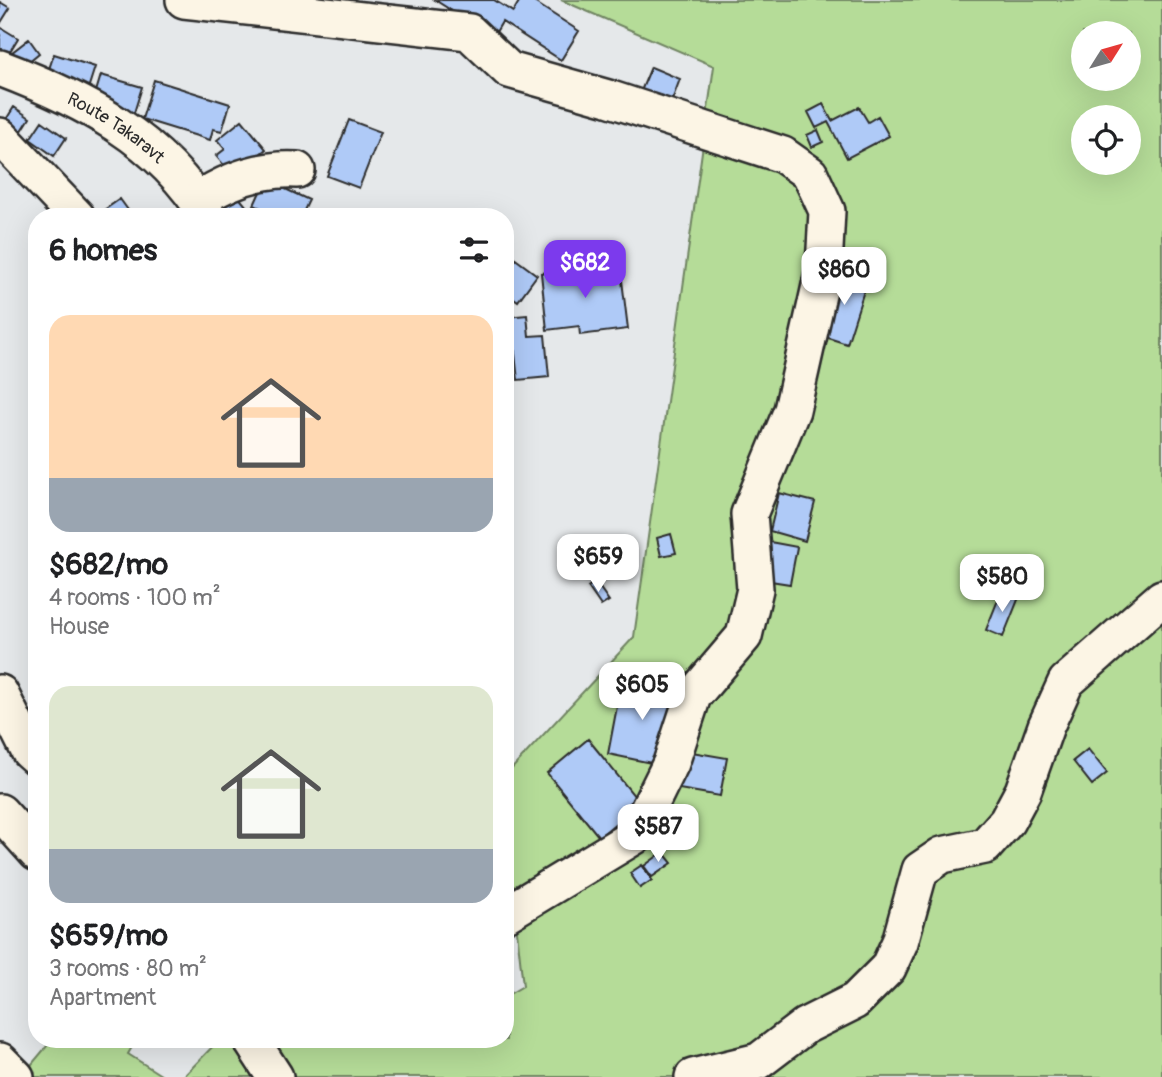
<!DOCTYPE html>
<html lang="en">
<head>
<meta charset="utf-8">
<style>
	:root { --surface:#fff; --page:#f6f6f6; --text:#202124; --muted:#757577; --accent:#7c3aed }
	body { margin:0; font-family:Pangolin,sans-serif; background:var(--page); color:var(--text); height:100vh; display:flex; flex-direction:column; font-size:26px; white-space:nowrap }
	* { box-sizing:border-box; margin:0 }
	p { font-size:23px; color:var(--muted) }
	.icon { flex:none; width:38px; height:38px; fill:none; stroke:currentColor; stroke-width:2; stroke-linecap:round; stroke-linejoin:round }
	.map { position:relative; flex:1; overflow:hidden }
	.details { position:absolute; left:28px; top:208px; width:486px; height:840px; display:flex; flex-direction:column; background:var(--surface); border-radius:28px; box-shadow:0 7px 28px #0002 }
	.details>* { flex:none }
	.needle { width:46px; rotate:53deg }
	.fabs { position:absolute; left:1071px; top:21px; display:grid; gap:14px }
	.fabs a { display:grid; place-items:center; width:70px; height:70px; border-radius:50%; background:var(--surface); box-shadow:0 7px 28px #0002; font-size:35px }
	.price { position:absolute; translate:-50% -60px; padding:0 16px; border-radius:14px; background:#fff; color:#222; font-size:23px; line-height:46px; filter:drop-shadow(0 2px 4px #0008) }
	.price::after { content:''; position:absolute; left:50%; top:42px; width:21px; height:16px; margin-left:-10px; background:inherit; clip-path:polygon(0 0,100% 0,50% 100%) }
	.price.selected { background:var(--accent); color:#fff }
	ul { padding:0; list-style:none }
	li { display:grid; align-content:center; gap:14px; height:371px; padding:0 21px }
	li span { display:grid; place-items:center; height:217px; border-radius:21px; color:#555 }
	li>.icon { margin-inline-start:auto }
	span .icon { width:126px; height:126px; fill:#fffc; stroke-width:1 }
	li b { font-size:30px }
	h2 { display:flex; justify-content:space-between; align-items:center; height:84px; padding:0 21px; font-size:30px }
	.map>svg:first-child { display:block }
</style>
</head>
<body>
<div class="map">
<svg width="1162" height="1077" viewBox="0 0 1162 1077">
	<rect width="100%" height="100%" fill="#e5e8ea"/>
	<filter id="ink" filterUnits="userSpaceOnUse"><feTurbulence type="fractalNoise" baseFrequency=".0143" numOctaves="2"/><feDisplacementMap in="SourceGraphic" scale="14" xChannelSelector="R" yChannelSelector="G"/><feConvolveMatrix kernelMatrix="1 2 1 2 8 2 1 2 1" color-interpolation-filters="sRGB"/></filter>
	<g filter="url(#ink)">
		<path fill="#b5dc98" stroke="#708462" stroke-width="2" fill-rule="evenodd" d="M561 0H1162V1077H183L219 1040H363L366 1043 506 1040V996L523 986 506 830V775L634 637 714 66ZM1083 33H1129V79H1083ZM1083 117H1129V163H1083Z
			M52 1040H136L128 1054 164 1077H21Z"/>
		<path fill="#afcaf7" stroke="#2b2b2b" stroke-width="2" d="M435 0H494L513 12 520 0H531L579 31 561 60 502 22 493 37Z
			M0 2 10 8 0 24Z
			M0 27 18 38 9 53 0 48Z
			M29 39 39 53 22 67 11 53Z
			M54 54 95 67 87 92 46 78Z
			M651 67 680 79 671 103 641 91Z
			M101 75 142 87 133 116 92 105Z
			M154 80 230 104 222 131 213 129 210 140 142 119Z
			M823 104 832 121 859 107 868 122 878 116 889 136 847 158 828 122 816 128 808 112Z
			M14 107 30 118 18 137 2 126Z
			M242 120 266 149 233 176 216 156 225 149 217 140Z
			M349 120 381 132 359 188 327 176Z
			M42 121 66 138 54 156 30 139Z
			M818 130 823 142 812 147 807 135Z
			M291 171 283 188 309 200 301 217H280L254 205 264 183Z
			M238 196 255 217H211Z
			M120 199 133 217H94Z
			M506 252 537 275 518 301 506 292Z
			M620 264 628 329 580 335 579 326 547 330 541 273Z
			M840 269 868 278 847 344 819 335Z
			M527 315 529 336 545 335 549 377 518 380 514 345H506V317Z
			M779 493 815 502 805 541 770 531Z
			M671 534 676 553 661 556 657 538Z
			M770 542 797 547 790 584 764 580Z
			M595 581 609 601 601 606 588 587Z
			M1002 590 1019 597 1003 637 986 630Z
			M622 680 676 691 661 765 608 754Z
			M588 739 640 803 599 837 547 773Z
			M1088 749 1107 773 1092 785 1073 761Z
			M686 751 727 758 720 796 679 789Z
			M663 852 672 863 652 877 644 866Z
			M642 865 652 880 640 888 630 873Z"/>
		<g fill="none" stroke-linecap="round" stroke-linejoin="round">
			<defs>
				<g id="minor">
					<path d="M184 0 469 32 509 70 608 98 783 155 810 174 827 211 824 268 792 410 749 514 755 589 744 636 693 696 671 763 635 836 506 914"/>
					<path id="s1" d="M0 68C84 100 160 138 208 217"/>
					<path d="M0 136 77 217"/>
					<path d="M198 200C228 180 262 168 297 170"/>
					<path d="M0 693 29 751 37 758"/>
					<path d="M0 812 37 853"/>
					<path d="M251 1040 275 1077"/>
					<path d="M0 1061 16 1077"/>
					<path d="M693 1077 759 1061 805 1026 855 1001 888 968 900 942 920 870 942 855 985 846 1007 821 1023 791 1046 726 1066 682 1162 598"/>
				</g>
			</defs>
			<use href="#minor" stroke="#2b2b2b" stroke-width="40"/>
			<use href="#minor" stroke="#fcf5e5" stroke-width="35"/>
		</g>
	</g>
	<g text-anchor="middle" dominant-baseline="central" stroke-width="5" stroke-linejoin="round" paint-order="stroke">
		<g font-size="18" fill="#2b2b2b" stroke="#fcf5e5">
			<text stroke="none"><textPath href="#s1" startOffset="131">Route Takaravt</textPath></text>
		</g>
	</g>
</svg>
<div class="fabs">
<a><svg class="needle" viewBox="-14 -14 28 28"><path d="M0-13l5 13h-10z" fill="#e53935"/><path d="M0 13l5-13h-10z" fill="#757577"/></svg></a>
<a><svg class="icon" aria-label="locate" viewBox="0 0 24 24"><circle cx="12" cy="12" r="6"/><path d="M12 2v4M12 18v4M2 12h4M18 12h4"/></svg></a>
</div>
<b class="price selected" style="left:585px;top:300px">$682</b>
<b class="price" style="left:844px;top:307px">$860</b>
<b class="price" style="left:598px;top:594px">$659</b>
<b class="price" style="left:1002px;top:614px">$580</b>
<b class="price" style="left:642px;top:722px">$605</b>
<b class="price" style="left:658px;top:864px">$587</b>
<section class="details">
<h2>6 homes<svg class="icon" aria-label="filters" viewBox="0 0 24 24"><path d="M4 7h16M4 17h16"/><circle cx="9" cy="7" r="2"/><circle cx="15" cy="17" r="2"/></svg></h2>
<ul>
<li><span style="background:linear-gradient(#ffd9b3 75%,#9aa5b1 0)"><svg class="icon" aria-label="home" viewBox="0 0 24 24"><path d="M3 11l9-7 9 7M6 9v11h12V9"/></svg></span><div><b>$682/mo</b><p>4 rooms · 100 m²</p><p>House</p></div></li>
<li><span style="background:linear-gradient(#dfe7d0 75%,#9aa5b1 0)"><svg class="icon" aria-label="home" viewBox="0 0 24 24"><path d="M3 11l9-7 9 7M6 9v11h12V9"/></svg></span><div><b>$659/mo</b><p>3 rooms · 80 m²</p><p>Apartment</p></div></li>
</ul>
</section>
</div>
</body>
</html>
